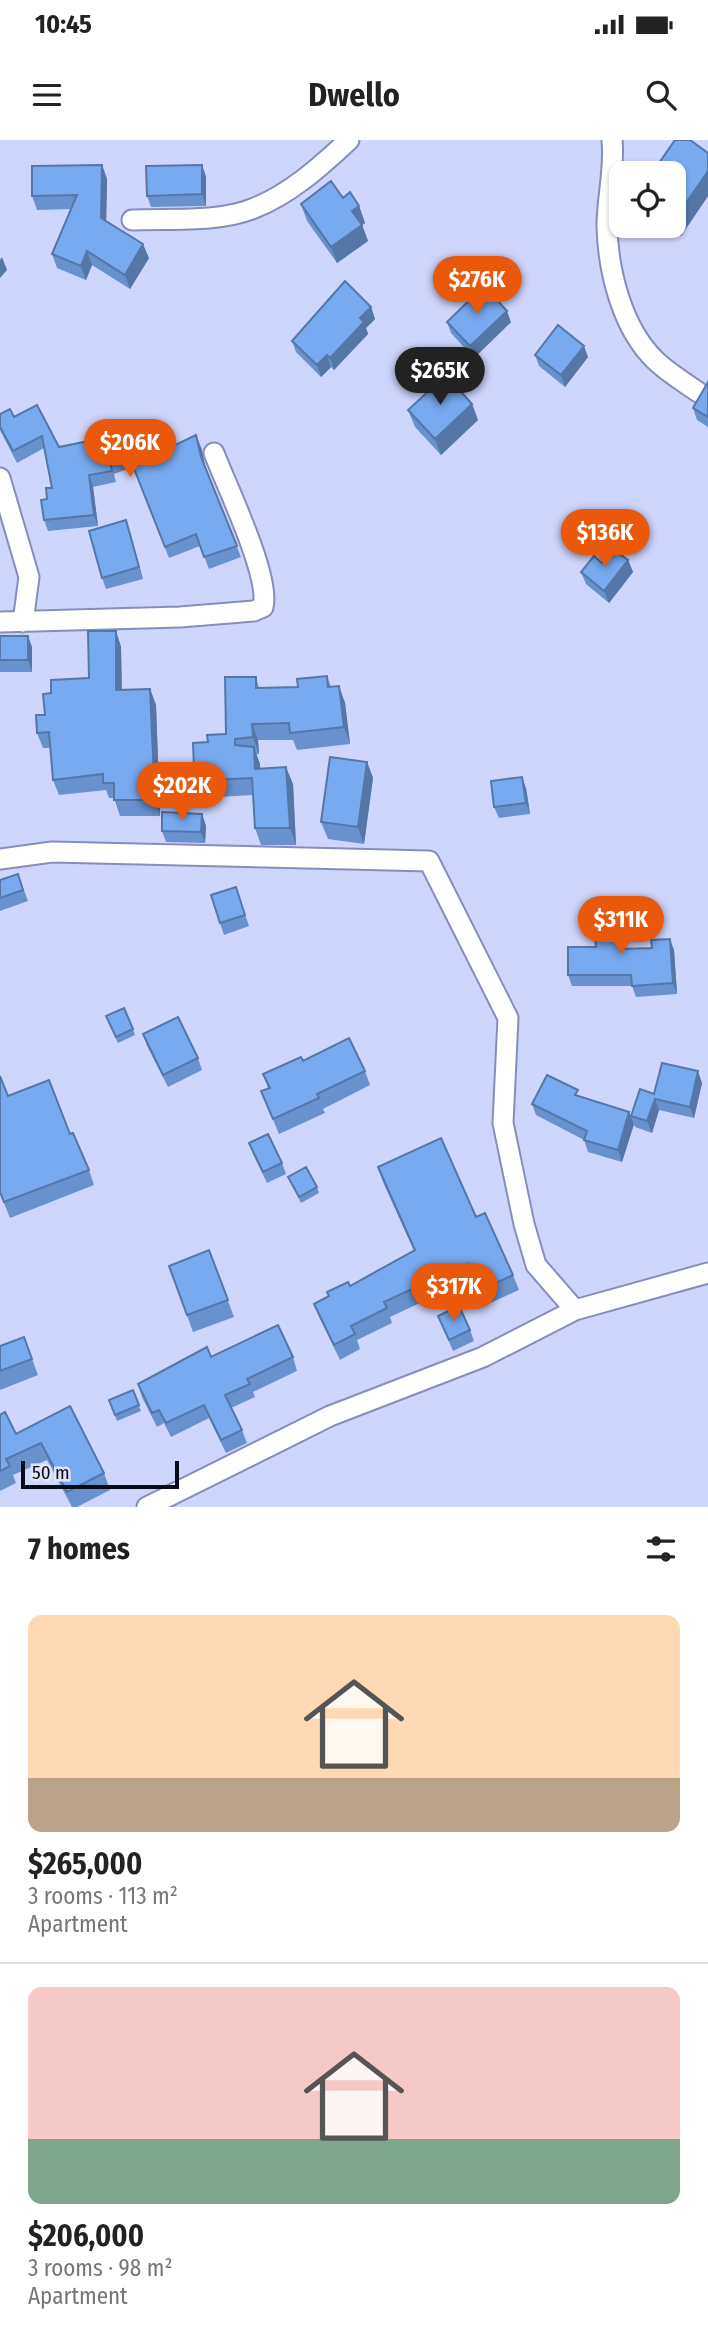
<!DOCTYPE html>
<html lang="en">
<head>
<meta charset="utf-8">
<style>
	:root { --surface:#fff; --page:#f6f6f6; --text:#222; --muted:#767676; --line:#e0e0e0; --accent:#ea580c }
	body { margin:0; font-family:"Fira Sans Condensed",sans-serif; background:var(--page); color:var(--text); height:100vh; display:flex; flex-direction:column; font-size:26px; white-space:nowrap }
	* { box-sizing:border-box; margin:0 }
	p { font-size:23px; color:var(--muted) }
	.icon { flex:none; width:38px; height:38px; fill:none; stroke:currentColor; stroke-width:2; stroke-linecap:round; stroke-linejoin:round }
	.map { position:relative; height:1367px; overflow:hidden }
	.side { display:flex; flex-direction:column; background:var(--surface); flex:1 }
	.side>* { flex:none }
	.controls { position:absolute; left:609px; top:21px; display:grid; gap:14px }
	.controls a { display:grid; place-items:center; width:77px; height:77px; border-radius:14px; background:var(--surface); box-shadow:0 2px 5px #0004; font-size:35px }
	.scale { position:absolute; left:21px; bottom:18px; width:158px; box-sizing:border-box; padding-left:7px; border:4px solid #090b1b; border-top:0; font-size:19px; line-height:24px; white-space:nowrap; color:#090b1b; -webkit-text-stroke:5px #e1e5f8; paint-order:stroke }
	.price { position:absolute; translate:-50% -60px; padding:0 16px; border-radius:24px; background:var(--accent); color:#fff; font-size:23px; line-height:46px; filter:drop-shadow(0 2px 4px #0008) }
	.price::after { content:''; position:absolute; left:50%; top:42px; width:21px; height:16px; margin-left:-10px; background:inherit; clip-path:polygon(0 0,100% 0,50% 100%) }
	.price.active { background:#222; color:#fff }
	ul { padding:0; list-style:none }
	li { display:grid; align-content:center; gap:14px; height:371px; padding:0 28px }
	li+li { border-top:2px solid var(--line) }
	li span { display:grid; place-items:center; height:217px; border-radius:14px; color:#555 }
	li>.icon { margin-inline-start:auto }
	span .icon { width:126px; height:126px; fill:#fffc; stroke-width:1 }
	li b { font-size:30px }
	h2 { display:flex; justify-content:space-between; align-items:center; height:84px; padding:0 28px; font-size:30px }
	.status { display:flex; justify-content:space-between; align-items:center; height:49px; padding:0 35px; background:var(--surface); direction:ltr }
	.status svg { height:19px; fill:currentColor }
	header { display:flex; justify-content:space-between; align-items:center; height:91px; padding:0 28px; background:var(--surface); font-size:32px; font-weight:700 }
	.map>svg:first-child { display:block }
</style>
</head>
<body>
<div class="status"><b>10:45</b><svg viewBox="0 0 49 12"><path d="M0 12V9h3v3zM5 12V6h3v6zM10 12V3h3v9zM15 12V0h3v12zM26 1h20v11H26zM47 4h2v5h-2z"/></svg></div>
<header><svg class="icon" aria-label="menu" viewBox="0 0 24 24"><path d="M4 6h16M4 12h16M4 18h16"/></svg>Dwello<svg class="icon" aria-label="search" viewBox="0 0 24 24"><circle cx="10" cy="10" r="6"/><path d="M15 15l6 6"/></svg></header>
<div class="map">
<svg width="708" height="1367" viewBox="0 0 708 1367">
	<rect width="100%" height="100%" fill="#cfd6fd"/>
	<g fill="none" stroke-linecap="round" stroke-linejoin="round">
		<defs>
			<path id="street" d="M612 0C615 29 607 57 607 86 608 131 622 188 655 220 667 232 684 242 698 252
				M132 80C169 78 216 83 252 69 289 55 320 27 349 0
				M0 338 29 437 23 482
				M0 482 180 477 254 471 263 467C271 437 226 345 214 313
				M0 719 52 712 429 721 508 878 503 983 524 1084 536 1125 575 1170
				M147 1367 330 1276 483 1217 575 1170 708 1133"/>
		</defs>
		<use href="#street" stroke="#868dba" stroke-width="23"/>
		<use href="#street" stroke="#fff" stroke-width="19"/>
	</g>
	<path fill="#6792ce" d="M708 13V56L681 96 667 86H674V33Z
		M102 25 107 39 106 81 149 118 130 149 92 125 86 140 57 128 52 114 71 69 37 70 32 56Z
		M202 25 206 37V66L151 67 147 56Z
		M343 58 359 66 365 83 362 85 368 101 337 123 307 81 301 64Z
		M371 167 375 179 366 188 368 194 334 230 331 227 321 237 296 212 292 201Z
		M447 182H511L474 218 451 193Z
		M535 215 588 217 565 247 539 226Z
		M708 242V287L697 280 693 268Z
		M472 264 478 280 441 315 415 287 408 270Z
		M0 274 14 277 59 307 125 296 165 310 201 307 205 326 241 417 209 429 200 406 169 418 133 327 114 334 116 342 93 347 98 386 48 391 44 380 47 359 52 348 44 308 17 323 0 290Z
		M126 380 143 439 106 449 102 438Z
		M628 420 633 432 609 463 586 444 581 432 602 423Z
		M116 491 121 507 122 550 150 549 156 565 160 676H120L114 658H109L106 650 59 655 53 640 50 608H43L37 593 45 575 51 553 89 538Z
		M0 496 32 507V532H0Z
		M327 536 331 547 339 546 345 563 350 604 297 610 293 600H258L259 614H256L260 624V629L293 644 296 705H261L255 688 253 655 217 657 213 646H201L194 630 226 594 256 537 259 548 298 547Z
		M367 622 373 638 364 704 328 699 321 682Z
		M526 648 530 674 499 678 494 667Z
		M202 674 206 686 205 703 166 702 162 691Z
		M18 734 28 761 0 771V740Z
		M236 747 249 786 224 795 211 755Z
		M618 780 621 809 674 810 677 854 636 857 632 846H572L568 835 596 807Z
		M108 882 133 889 135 895 118 903Z
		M143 894 198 918 202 930 168 947 147 906Z
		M303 921 365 931 370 945 323 969 325 973 279 994 261 951 268 948 263 934Z
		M702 943 694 978 659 970 652 993 635 987 631 976 654 954Z
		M8 956 70 994 89 1030 94 1045 10 1078 0 1053Z
		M580 957 629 972 634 984 622 1022 588 1012 584 1000 536 975 532 964Z
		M249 1003 282 1023 286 1034 267 1043 253 1014Z
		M378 1027 476 1077 513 1135 519 1150 486 1165 473 1138 390 1177 392 1183 357 1200 360 1209 340 1220 320 1179 314 1164 350 1146 414 1111 383 1042Z
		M288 1037 317 1047 319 1053 301 1063Z
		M209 1110 234 1177 193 1192 169 1126Z
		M438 1176 470 1190 474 1201 453 1211Z
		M24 1197 38 1235 0 1250V1206Z
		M211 1217H293L297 1231 253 1252 255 1257 231 1268 242 1290 247 1303 226 1313 209 1278 171 1297 164 1283 157 1287 142 1257 138 1244Z
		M133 1250 141 1271 117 1281 109 1260Z
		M70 1266 104 1333 110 1350 77 1367H72L47 1320 13 1335 16 1343 0 1351V1275L16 1294Z"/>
	<path fill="#5477a8" d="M102 25 107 39 106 92 101 78Z
		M202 25 206 37V66L202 54Z
		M708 31V56L681 96 675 79Z
		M359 66 365 83 362 85 368 101 337 123 331 107 352 71Z
		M143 104 149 118 130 149 125 135Z
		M87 111 92 125 86 140 81 126Z
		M2 117 7 130 0 138V120Z
		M371 167 375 179 366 188 368 194 334 230 330 218 360 178Z
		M507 171 511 182 474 218 470 206Z
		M584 206 588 217 565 247 561 235Z
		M327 215 331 227 321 237 317 225Z
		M472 264 478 280 441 315 435 299Z
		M196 295 201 307 206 329 201 317Z
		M89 335 93 347 98 386 94 375Z
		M126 380 130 392 143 439 139 427Z
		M628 420 633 432 609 463 604 451Z
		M116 491 121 507 122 565 116 550Z
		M28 496 32 507V532L28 520Z
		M339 546 345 563 350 604 344 587Z
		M150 549 156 565 160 676 155 660Z
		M252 584 258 600 259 614 253 597Z
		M254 607 260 624 261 646 255 629Z
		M367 622 373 638 364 704 358 687Z
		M286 627 293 644 296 705 290 688Z
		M522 637 526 648 530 674 526 663Z
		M202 674 206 686 205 703 201 692Z
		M614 769 618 780 623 820 619 809Z
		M670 799 674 810 677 854 673 843Z
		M698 931 702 943 694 978 690 967Z
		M655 959 659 970 652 993 647 981Z
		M629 972 634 984 622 1022 618 1010Z"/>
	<path fill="#78aaf0" stroke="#5477a8" stroke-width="2" d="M675 0H690L708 13V31L675 79 674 33H652Z
		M102 25 101 78 143 104 125 135 87 111 81 126 52 114 77 55 32 56V26Z
		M202 25V54L147 56 146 26Z
		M331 41 343 58 350 52 359 66 352 71 362 85 331 107 301 64Z
		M345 141 371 167 360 178 364 182 330 218 327 215 317 225 292 201Z
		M484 146 507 171 470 206 447 182Z
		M558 185 584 206 561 235 535 215Z
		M446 235 472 264 435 299 408 270Z
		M708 242V277L693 268Z
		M37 265 59 307 108 297 122 290 125 296 152 283 165 310 196 295 201 317 237 406 204 417 196 394 165 407 129 316 110 322 112 331 89 335 94 375 44 380 41 360 47 359 46 348H52L42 296 13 311 0 287V274L10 269 14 277Z
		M126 380 139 427 102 438 89 391Z
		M613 409 628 420 604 451 581 432 594 416 602 423Z
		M88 491H116V550L150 549 155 660H114V643H103V634L53 640 49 592 37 593 36 575H45L43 554 51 553V540L89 538Z
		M0 496H28V520H0Z
		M327 536 328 547 339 546 344 587 290 593 289 583 252 584 253 597 235 599V605L254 607 255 629 286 627 290 688H255L252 638 211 640 210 629 194 630 193 603 208 602 207 595 226 594 225 537H256V548L298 547 297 539Z
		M330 617 367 622 358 687 321 682Z
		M522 637 526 663 494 667 491 641Z
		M162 672 202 674 201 692 162 691Z
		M18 734 23 750 0 758V740Z
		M236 747 245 775 220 783 211 755Z
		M614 769 619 809 652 808 651 800 670 799 673 843 632 846 631 835H568V807H596L592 771Z
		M124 868 133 889 116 897 106 876Z
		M178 877 198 918 163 935 143 894Z
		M349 898 365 931 317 954 319 958 273 979 261 951 270 948 263 934 301 917 303 921Z
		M662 923 698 931 690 967 655 959 647 981 631 976 640 949 654 954Z
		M547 935 578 950 575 955 629 972 618 1010 584 1000 587 991 532 964Z
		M0 936 8 956 49 940 70 994 73 993 89 1030 4 1062 0 1052Z
		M268 994 282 1023 263 1032 249 1003Z
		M441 998 476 1077 485 1073 513 1135 481 1150 468 1123 384 1162 387 1168 351 1186 355 1194 334 1205 314 1164 329 1156 327 1152 348 1142 350 1146 415 1110 378 1027Z
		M306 1027 317 1047 299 1057 288 1037Z
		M209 1110 228 1160 187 1175 169 1126Z
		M459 1166 470 1190 449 1200 438 1176Z
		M278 1185 293 1217 247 1239 250 1244 225 1255 242 1290 221 1300 204 1265 166 1283 159 1270 152 1273 138 1244 207 1207 211 1217Z
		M24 1197 32 1219 0 1231V1206Z
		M133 1250 139 1265 115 1275 109 1260Z
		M70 1266 104 1333 67 1352 41 1303 6 1319 10 1326 0 1331V1275L5 1272 16 1294Z"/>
</svg>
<div class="controls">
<a><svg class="icon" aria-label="locate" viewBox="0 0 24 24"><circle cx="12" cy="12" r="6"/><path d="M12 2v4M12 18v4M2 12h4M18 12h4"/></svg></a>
</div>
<div class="scale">50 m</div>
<b class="price" style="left:477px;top:176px">$276K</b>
<b class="price active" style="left:440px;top:267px">$265K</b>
<b class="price" style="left:130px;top:339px">$206K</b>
<b class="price" style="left:605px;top:429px">$136K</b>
<b class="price" style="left:182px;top:682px">$202K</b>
<b class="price" style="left:621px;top:816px">$311K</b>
<b class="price" style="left:454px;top:1183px">$317K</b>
</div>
<section class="side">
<h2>7 homes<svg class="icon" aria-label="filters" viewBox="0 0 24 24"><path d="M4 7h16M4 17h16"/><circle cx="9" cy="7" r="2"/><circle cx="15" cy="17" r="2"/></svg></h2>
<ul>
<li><span style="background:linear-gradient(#ffd9b3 75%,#b9a48a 0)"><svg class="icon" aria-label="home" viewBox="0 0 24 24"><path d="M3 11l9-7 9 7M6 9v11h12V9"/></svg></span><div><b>$265,000</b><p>3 rooms · 113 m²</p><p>Apartment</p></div></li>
<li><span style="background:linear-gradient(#f6c9c9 70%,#7fa58c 0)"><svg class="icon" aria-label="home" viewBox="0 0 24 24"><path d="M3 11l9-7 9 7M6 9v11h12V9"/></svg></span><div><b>$206,000</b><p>3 rooms · 98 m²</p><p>Apartment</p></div></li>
</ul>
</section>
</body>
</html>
